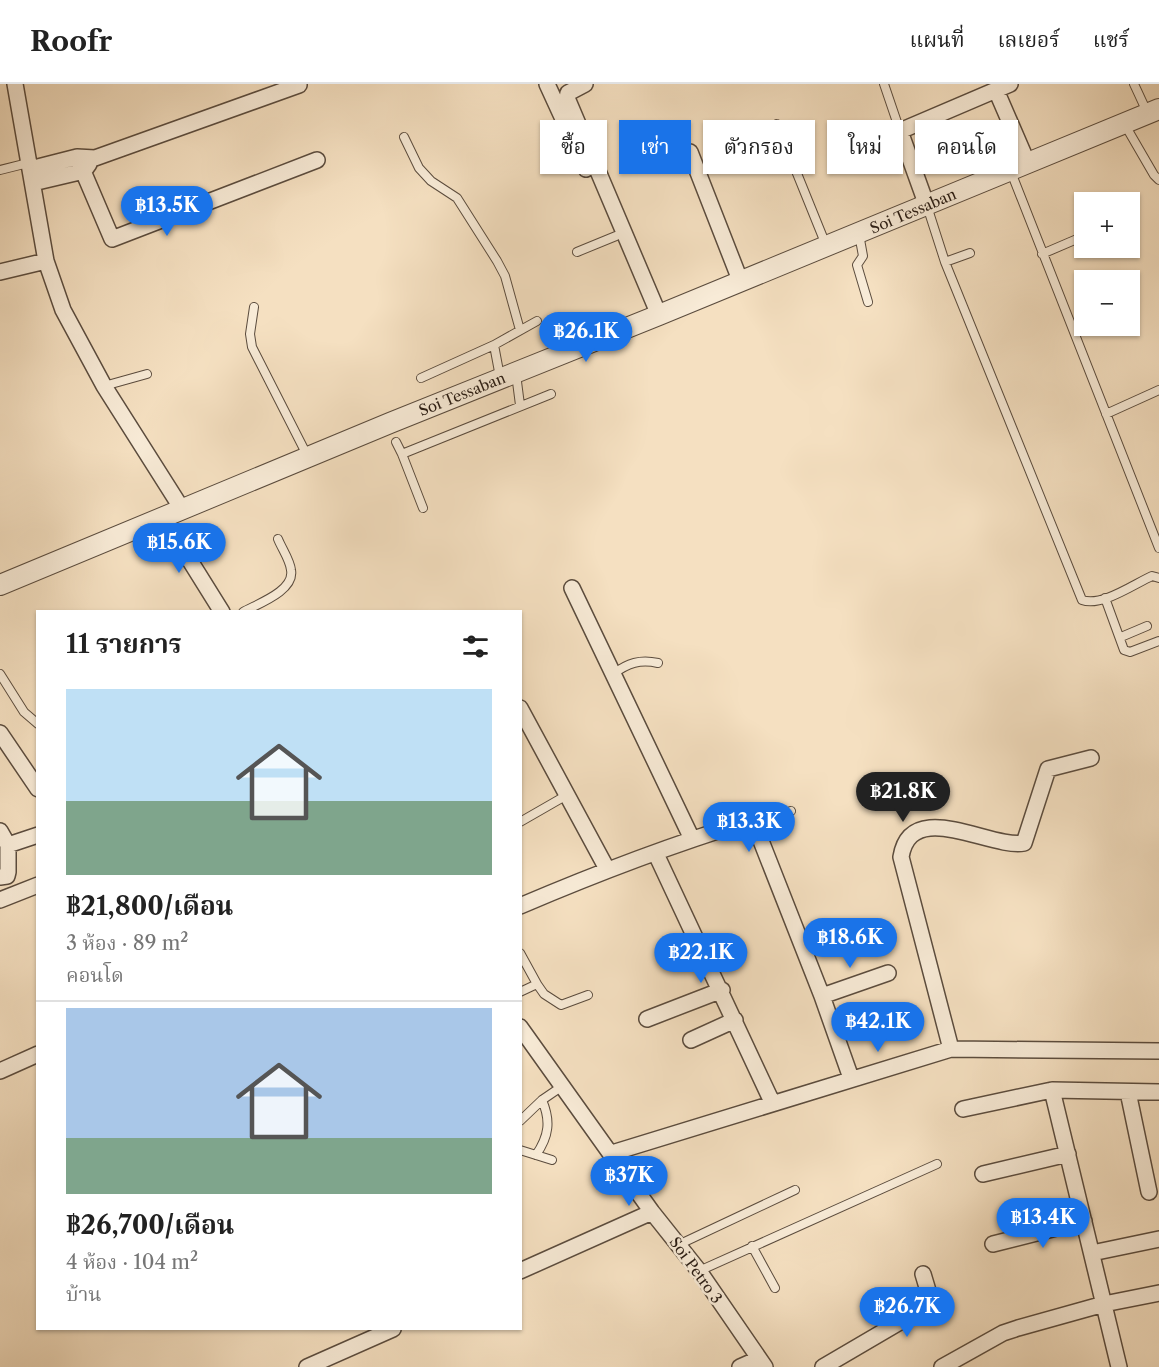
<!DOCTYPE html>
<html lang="th">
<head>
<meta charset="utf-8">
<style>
	:root { --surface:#fff; --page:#f2f2f2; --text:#222; --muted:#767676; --line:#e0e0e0; --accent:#1a73e8 }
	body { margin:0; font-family:"Libre Caslon Text","Noto Serif Thai",serif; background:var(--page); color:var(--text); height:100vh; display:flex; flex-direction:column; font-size:22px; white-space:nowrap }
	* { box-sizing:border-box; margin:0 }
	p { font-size:20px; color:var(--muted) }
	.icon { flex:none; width:33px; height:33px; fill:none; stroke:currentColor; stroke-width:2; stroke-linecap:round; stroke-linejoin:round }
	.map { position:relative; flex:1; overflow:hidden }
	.side { position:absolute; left:36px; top:526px; width:486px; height:720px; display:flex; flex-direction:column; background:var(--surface); border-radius:0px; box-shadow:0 2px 4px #0004 }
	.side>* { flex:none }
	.banner { position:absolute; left:540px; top:36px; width:528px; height:54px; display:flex; gap:12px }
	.controls { position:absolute; left:1074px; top:108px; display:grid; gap:12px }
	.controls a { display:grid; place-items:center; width:66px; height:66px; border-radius:0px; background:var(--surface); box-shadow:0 2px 4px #0004; font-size:30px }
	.price { position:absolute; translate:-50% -51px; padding:0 14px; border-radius:21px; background:var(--accent); color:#fff; font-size:20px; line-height:39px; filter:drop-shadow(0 2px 3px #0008) }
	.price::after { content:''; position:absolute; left:50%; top:36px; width:18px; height:14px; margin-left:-9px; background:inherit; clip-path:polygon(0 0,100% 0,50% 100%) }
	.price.selected { background:#222; color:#fff }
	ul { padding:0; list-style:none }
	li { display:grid; align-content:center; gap:12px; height:318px; padding:0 30px }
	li+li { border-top:2px solid var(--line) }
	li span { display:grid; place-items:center; height:186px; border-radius:0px; color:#555 }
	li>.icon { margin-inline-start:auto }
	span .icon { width:108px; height:108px; fill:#fffc; stroke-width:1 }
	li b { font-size:26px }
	h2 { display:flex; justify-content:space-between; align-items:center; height:72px; padding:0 30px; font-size:26px }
	.chip { padding:0 21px; border-radius:0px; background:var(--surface); box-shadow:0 2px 4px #0004; font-size:21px; line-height:54px }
	.chip.selected { background:var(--accent); color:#fff }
	header { display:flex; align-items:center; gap:36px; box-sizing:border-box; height:84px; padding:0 30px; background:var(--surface); border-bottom:2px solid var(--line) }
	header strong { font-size:28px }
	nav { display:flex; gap:33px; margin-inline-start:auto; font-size:21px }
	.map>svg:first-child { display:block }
</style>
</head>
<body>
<header>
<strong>Roofr</strong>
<nav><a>แผนที่</a><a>เลเยอร์</a><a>แชร์</a></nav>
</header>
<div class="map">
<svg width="1159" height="1283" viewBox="0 0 1159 1283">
	<rect width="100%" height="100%" fill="#f5e0c1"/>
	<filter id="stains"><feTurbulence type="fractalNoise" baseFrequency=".00333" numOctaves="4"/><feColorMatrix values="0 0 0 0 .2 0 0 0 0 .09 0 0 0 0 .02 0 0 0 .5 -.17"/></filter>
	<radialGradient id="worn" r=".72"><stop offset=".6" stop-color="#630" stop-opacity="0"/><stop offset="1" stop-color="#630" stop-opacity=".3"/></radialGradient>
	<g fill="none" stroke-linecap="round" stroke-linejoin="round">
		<defs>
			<path id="service" d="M884 0 900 47
				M1134 0 1147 28
				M777 40 826 161
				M1125 41 1154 91 1159 96
				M404 53 419 84 431 97 457 114 497 177 505 192 520 246
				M0 86 28 79
				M1011 88 1159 464
				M927 122 945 178 1082 516C1102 523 1134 500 1152 492L1159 494
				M859 150 863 172 857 181 868 218
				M577 168 616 152
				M1042 170 1084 152
				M945 178 970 169
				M254 223 250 250 252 263 308 373
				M516 290 520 321
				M500 293 494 261 537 237
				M421 294 494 261
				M104 302 147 290
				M1106 330 1159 306
				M396 358 402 370 551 310
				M402 370 423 424
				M1105 514 1124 566 1130 568 1159 557
				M243 528C257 520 295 507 291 486 290 476 282 465 278 455
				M1121 553 1147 542
				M0 590 24 628 38 640
				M613 590C628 579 640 575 658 579
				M520 738 567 711
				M756 741 791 727
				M520 869 537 900
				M520 908 537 900 544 910 561 921 588 911
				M520 1037 542 1016
				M520 1066 552 1076
				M536 1071C549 1052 551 1037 542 1016L561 1003
				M678 1161 795 1106
				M752 1162 775 1204
				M699 1187 937 1080"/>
			<path id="minor" d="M15 0 46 177 63 226 104 302 182 425
				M547 0 586 85
				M585 0 568 9 567 14 659 231
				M996 6 1028 80
				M690 68 740 196
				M77 73 112 155 317 76
				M30 85 77 73 95 74 299 1
				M33 99 84 87 89 80
				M927 122 900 47 1010 0
				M0 188 46 177
				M164 435 222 528
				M572 504 692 755
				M520 624 607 785
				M0 649 38 705
				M0 747 8 761
				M656 770 772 1018
				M0 793 7 792 8 788V761L38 751
				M0 816 38 801
				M520 822C595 790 671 761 749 737L754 739 822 912 851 994
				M822 912 888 889
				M647 935 722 906
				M520 943 652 1128 699 1187 765 1283
				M691 956 735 936
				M951 965 901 773C911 713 990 765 1024 759L1048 685 1091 674
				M0 987 38 970
				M1052 1006 1159 1008
				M1128 1008 1149 1108
				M963 1025 1052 1006 1119 1283
				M612 1069 951 965 1159 967
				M983 1090 1068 1070
				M993 1160 1084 1137
				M1092 1169 1159 1155
				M520 1187 652 1128
				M307 1283 393 1245
				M740 1283 758 1275
				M823 1283 922 1225 929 1210 923 1190
				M942 1283 1003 1249 1018 1244 1104 1220 1159 1209"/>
			<path id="tertiary" d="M0 501 390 339 659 231 1159 25"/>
		</defs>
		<use href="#service" stroke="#5b4c3e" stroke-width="10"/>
		<use href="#minor" stroke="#5b4c3e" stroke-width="18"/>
		<use href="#tertiary" stroke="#5b4c3e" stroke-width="22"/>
		<use href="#service" stroke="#f8ebd7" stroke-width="8"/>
		<use href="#minor" stroke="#f8ebd7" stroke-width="15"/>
		<use href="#tertiary" stroke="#f8ebd7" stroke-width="20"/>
	</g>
	<g text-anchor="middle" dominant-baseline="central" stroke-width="5" stroke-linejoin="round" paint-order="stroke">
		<g font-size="15" fill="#281b13" stroke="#f8ebd7">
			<text transform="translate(913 127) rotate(-23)">Soi Tessaban</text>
			<text transform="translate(462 310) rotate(-22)">Soi Tessaban</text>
			<text transform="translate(696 1186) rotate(54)">Soi Petro 3</text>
		</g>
	</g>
	<rect width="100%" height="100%" filter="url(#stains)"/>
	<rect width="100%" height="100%" fill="url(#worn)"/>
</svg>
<div class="controls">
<a>+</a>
<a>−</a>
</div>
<b class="price" style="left:167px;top:153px">฿13.5K</b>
<b class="price" style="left:586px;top:279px">฿26.1K</b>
<b class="price" style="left:179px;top:490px">฿15.6K</b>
<b class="price selected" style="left:903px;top:739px">฿21.8K</b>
<b class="price" style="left:749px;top:769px">฿13.3K</b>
<b class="price" style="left:850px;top:885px">฿18.6K</b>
<b class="price" style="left:701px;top:900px">฿22.1K</b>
<b class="price" style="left:878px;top:969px">฿42.1K</b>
<b class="price" style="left:629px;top:1123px">฿37K</b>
<b class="price" style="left:1043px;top:1165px">฿13.4K</b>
<b class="price" style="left:907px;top:1254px">฿26.7K</b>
<div class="banner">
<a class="chip">ซื้อ</a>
<a class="chip selected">เช่า</a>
<a class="chip">ตัวกรอง</a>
<a class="chip">ใหม่</a>
<a class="chip">คอนโด</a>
</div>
<section class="side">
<h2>11 รายการ<svg class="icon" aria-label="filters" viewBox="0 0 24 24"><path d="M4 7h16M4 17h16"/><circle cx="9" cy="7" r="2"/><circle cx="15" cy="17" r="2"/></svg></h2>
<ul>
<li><span style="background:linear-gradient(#bfe0f5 60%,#7fa58c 0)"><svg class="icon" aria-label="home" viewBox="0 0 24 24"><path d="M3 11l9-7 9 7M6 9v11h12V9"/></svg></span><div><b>฿21,800/เดือน</b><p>3 ห้อง · 89 m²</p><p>คอนโด</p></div></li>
<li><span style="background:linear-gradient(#a9c7e8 70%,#7fa58c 0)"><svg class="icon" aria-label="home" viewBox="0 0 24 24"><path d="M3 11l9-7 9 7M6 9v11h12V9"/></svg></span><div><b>฿26,700/เดือน</b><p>4 ห้อง · 104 m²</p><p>บ้าน</p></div></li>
</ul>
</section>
</div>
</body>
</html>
